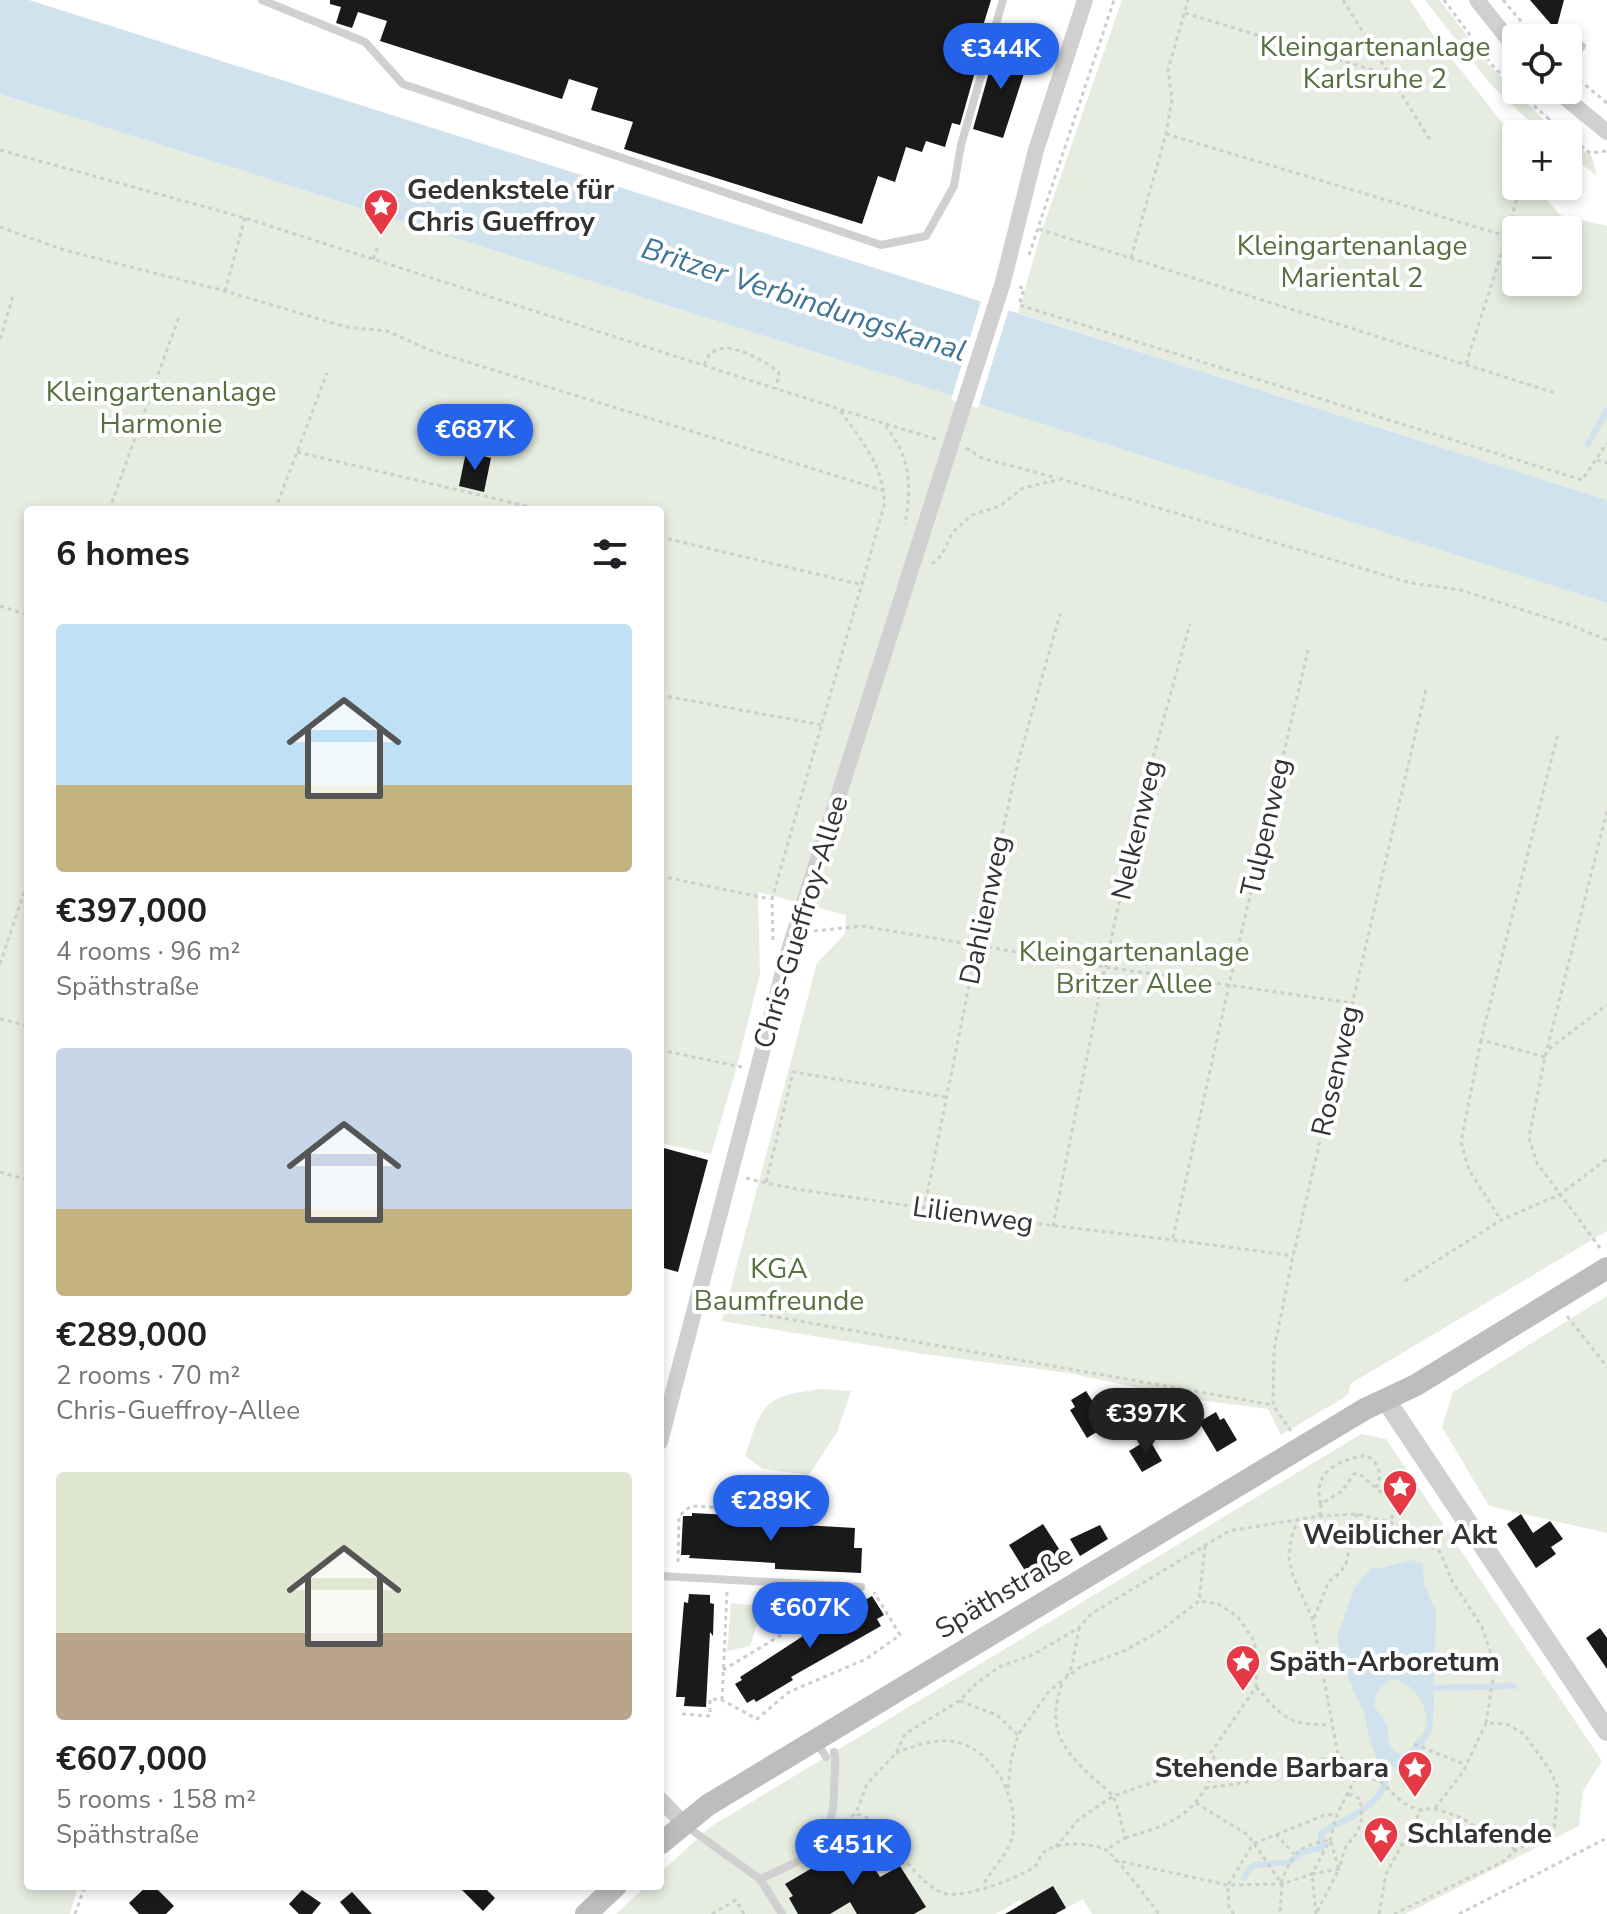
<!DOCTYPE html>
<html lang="en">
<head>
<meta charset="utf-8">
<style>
	:root { --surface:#fff; --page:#f2f2f2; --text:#202124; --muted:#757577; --accent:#2563eb }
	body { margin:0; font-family:"Nunito Sans",sans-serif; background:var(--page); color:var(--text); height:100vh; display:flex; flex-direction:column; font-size:30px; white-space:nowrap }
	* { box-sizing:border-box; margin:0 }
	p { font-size:26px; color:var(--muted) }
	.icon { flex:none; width:44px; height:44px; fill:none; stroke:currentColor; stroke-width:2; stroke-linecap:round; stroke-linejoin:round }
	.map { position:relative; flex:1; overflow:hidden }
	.side { position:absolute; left:24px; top:506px; width:640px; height:1384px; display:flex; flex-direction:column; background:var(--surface); border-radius:8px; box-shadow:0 4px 12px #0003 }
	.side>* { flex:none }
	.buttons { position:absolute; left:1502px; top:24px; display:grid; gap:16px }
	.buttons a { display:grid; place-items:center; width:80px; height:80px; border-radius:8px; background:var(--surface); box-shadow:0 4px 12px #0003; font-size:40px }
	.price { position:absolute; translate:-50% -68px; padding:0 18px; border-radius:28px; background:var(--accent); color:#fff; font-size:26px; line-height:52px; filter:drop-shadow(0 2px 4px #0008) }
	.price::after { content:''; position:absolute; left:50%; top:48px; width:24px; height:18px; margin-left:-12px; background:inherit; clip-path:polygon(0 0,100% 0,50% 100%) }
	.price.active { background:#222; color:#fff }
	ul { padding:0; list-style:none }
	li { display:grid; align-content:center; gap:16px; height:424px; padding:0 32px }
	li span { display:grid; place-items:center; height:248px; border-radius:8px; color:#555 }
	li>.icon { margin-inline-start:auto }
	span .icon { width:144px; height:144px; fill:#fffc; stroke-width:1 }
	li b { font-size:34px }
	h2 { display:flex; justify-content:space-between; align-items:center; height:96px; padding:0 32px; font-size:34px }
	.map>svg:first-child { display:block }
</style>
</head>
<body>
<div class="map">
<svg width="1607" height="1914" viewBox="0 0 1607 1914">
	<rect width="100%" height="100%" fill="#fff"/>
	<path fill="#e6ecdf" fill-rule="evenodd" d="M1122 0H1410L1433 35 1516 140 1514 178 1516 179V186H1535L1560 215 1607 226V500L1018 313 1042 230ZM1516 230H1568V282H1516Z
		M1425 0H1440L1489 65 1546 122 1539 130 1491 85Z
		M0 94 1607 603V1231L1350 1384 1348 1395 1281 1435 1268 1409 1192 1399 1068 1373 917 1353 722 1321 817 963 845 934 846 915 758 892 760 974 735 1073 711 1154 660 1143V510H28V1886H78L70 1914H0Z
		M1568 139 1592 157 1597 176 1568 154Z
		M1607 1296V1533L1489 1506 1442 1427 1453 1392Z
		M822 1389 851 1391 837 1432 809 1475 763 1469 745 1456C763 1402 764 1396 822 1389Z
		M1361 1434 1386 1439 1602 1761 1583 1791 1579 1826 1406 1914H1092L1083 1899 1055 1914H1029L1020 1900 996 1914H616L646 1886H660V1873L710 1827Z
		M731 1603 763 1606 750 1646 727 1651Z"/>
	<path fill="#cfe2ee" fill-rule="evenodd" d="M0 0H29L1607 500V603L0 94Z
		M1412 1560 1423 1564 1424 1585 1436 1611 1433 1722 1431 1733 1418 1755 1397 1768 1378 1761 1371 1744 1363 1709 1352 1688 1340 1652 1337 1637 1355 1587 1371 1568H1382ZM1391 1679C1410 1680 1426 1701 1427 1721 1427 1731 1419 1737 1414 1744 1409 1751 1408 1753 1399 1755L1389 1745 1388 1726 1374 1706 1378 1690Z"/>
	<path fill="#fff" d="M982 298 1010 306 978 408 951 400Z"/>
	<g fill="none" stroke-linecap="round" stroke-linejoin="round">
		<path stroke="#cfe2ee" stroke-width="6" d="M1588 444 1607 410
			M1435 1688 1514 1686
			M1244 1878 1251 1867 1255 1865 1290 1862 1302 1852 1322 1848 1321 1834C1332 1823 1337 1825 1348 1819 1369 1808 1389 1791 1388 1766"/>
	</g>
	<path fill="#1a1a1a" d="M330 0H991L979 39 984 40 960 125 952 123 945 147 926 141 922 152 906 147 895 182 878 176 862 224 624 149 633 122 591 110 598 88 569 79 562 99 380 41 387 21 358 12 352 28 336 23 341 7 330 4Z
		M1530 0H1564L1556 30Z
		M997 44 1030 55 1003 138 973 129Z
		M466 452 491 458 484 492 459 486Z
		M660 1147 708 1160 678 1272 660 1267Z
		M1086 1391 1108 1425 1087 1438 1070 1410 1075 1407 1071 1400Z
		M1216 1412 1220 1420 1224 1418 1237 1440 1217 1452 1199 1422Z
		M1149 1439 1162 1461 1142 1472 1129 1451Z
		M692 1513 770 1517 769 1523 855 1528 854 1548H862L861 1573 775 1569V1563L689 1558 690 1555H681L683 1516H692Z
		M1521 1514 1533 1533 1550 1521 1563 1539 1551 1547 1556 1554 1536 1568 1507 1524Z
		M1043 1524 1061 1552 1027 1574 1009 1545Z
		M1100 1525 1108 1539 1080 1556 1070 1539Z
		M689 1594 710 1595V1603L714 1604 713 1636 710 1632 706 1707 684 1706 685 1697H676L684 1602 688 1603Z
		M872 1596 884 1615 877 1619 881 1626 791 1677 793 1680 756 1702 754 1699 747 1703 735 1684 742 1680 740 1677 820 1625 821 1627Z
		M1600 1628 1607 1638V1669L1586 1638Z
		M858 1841 880 1877 900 1866 926 1907 914 1914H857L850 1902 830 1914H798L789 1898 793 1896 785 1884Z
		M147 1886H154L174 1906 166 1914H139L129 1903Z
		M458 1886H483L495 1898 483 1911Z
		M1053 1886 1066 1908 1055 1914H1005Z
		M302 1890 321 1903 312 1914H299L289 1904Z
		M352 1892 372 1914H350L340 1902Z"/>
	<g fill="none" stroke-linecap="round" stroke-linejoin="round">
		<path stroke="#cdcdcd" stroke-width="3" stroke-dasharray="4 4" stroke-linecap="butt" d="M1343 0 1430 140
			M1444 0 1492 65 1516 90
			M1503 0 1535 38
			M1185 13 1389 75
			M1573 75 1607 103
			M1516 90 1566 134
			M1166 134 1516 239
			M1542 134 1551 123 1546 114
			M1568 136 1590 153 1607 151
			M0 150 245 218 883 423C911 457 912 482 905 525
			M0 227 64 250 225 291 346 327 387 331 432 351 885 491
			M1039 229 1555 393
			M1029 255 1114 0
			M1568 255 1576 257
			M1131 258 1166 134 1172 99 1168 70 1188 0
			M373 259 379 244
			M1019 287 1024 288 1019 305 1582 480 1607 443
			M225 291 245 218
			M0 339 14 293
			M1466 364 1507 236 1520 186
			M704 365 710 353C710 353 722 348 723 348 738 347 769 362 779 373L776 389
			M886 424 936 439
			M966 448 982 458 1057 478
			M297 452 543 510
			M1597 460 1607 463
			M109 510 179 317
			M275 510 327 373
			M660 537 863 585
			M932 564 942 555 952 533 972 515 1000 506 1023 488 1061 479 1411 583 1461 590 1573 626 1607 640
			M0 606 28 615
			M660 695 822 725
			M660 876 770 899
			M814 931 862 926 1105 967 1352 1003
			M773 940 772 899 884 506C887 470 859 437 839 409
			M0 964 28 880
			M0 1019 28 1026
			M1481 1040 1461 1142 1469 1170 1501 1220
			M1549 1049 1607 1005
			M660 1050 742 1067
			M1545 1057 1481 1040 1558 733
			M0 1172 28 1180
			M746 1178C791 1190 838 1195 884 1202 1019 1224 1157 1236 1293 1256
			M766 1182 793 1072 945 1097
			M924 1209 977 946 1018 762 1060 614
			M1053 1226 1105 967 1143 793 1190 624
			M1173 1238 1229 985 1308 650
			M1600 1248 1537 1163 1529 1138 1545 1057 1607 811
			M1405 1281 1501 1220 1559 1195 1607 1159
			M714 1306 1273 1405
			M1567 1316 1607 1367
			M1291 1431 1273 1405 1274 1350 1293 1256 1426 689
			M1321 1504C1311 1472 1339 1460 1366 1455 1379 1463 1383 1475 1376 1489
			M1320 1516 1321 1504 1342 1491 1354 1474H1360L1392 1502 1395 1509 1390 1522
			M1298 1518 1291 1539 1289 1559 1293 1576 1313 1620 1338 1755 1358 1773 1381 1782 1402 1802 1411 1807 1421 1810 1433 1808 1460 1817 1516 1850
			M678 1562 679 1516 691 1506 763 1510
			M1314 1618 1329 1581 1340 1573 1346 1564 1357 1514
			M723 1670 841 1599
			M1066 1677 1072 1666 1079 1628
			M1062 1684C1046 1728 1062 1749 1093 1778 1099 1783 1107 1789 1112 1795 1119 1806 1121 1825 1125 1838L1107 1849
			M1256 1687C1286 1720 1286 1724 1331 1725
			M722 1700 727 1592
			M960 1701 997 1715 1018 1735
			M682 1714 710 1716V1699L722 1700 757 1719 789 1692 866 1659 900 1635 874 1592
			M1414 1744 1466 1765
			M896 1753C911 1747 932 1739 949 1741 991 1745 1018 1795 1013 1833 1010 1854 991 1868 983 1886
			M1008 1788 1011 1760 1018 1735 1049 1691 1080 1667 1124 1651 1160 1631 1199 1601 1205 1546
			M1205 1788 1243 1783 1337 1755
			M1196 1803 1248 1835 1282 1884 1280 1914
			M1435 1808 1463 1772 1486 1723
			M857 1814C865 1817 872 1819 878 1825 894 1843 921 1889 947 1894 967 1897 1017 1879 1034 1867 1039 1863 1039 1856 1044 1852 1057 1841 1089 1843 1104 1849 1115 1854 1149 1901 1159 1914
			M845 1821 856 1813 867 1784 896 1753 905 1734 959 1701 978 1682 1001 1666 1032 1655 1079 1628 1091 1614 1229 1531 1320 1516 1357 1514 1390 1522 1413 1533 1440 1552 1452 1581 1482 1627 1495 1665 1486 1723 1507 1724 1524 1734 1550 1770 1558 1788 1554 1829 1516 1850 1504 1861 1394 1914
			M1276 1834 1294 1854
			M1125 1838C1159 1828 1187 1820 1205 1789 1212 1776 1216 1766 1213 1752
			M1056 1847 1078 1820 1113 1796 1180 1773 1212 1751 1256 1687 1257 1652 1252 1637 1237 1616 1218 1604 1199 1601
			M1114 1860 1228 1885 1282 1884 1312 1874 1330 1840 1337 1814 1357 1775
			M1281 1883C1293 1853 1297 1846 1330 1840L1339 1869 1316 1914
			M75 1914 85 1886
			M712 1914 736 1900 744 1914
			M1234 1914 1229 1909 1228 1885 1253 1844 1325 1815 1337 1814
			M1316 1914 1312 1874 1339 1869 1345 1848 1358 1831 1362 1818 1360 1799 1349 1794
			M1379 1914 1386 1874 1421 1810
			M1459 1914 1607 1838"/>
		<path stroke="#d0d0d0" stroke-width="8" d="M262 0 365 42 403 84 881 245 926 236 954 186 961 145 1003 0
			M1568 63 1582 46
			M660 1576 861 1587
			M816 1741 826 1757
			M686 1826 760 1879 782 1914
			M760 1879C809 1857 833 1850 834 1790 834 1777 837 1764 834 1752"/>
		<path stroke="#d0d0d0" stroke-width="16" d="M1477 0 1516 49
			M1556 90 1607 132
			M660 1442 788 953 1003 282 1036 150 1085 0
			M660 1799 683 1823"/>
		<path stroke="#d0d0d0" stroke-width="20" d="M1385 1399 1607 1731"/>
		<path stroke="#bdbdbd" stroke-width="22" d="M660 1844 708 1805 1365 1409 1416 1385 1607 1268
			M586 1914 616 1886"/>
	</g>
	<defs>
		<symbol id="sight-pin" viewBox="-11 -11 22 30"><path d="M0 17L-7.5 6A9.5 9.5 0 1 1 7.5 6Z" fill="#e63946" stroke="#fff"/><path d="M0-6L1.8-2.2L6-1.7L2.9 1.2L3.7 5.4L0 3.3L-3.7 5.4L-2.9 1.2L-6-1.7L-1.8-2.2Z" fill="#fff"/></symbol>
	</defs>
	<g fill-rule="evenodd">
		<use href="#sight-pin" x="361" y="186" width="40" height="54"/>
		<use href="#sight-pin" x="1380" y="1467" width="40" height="54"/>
		<use href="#sight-pin" x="1223" y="1642" width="40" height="54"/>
		<use href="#sight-pin" x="1395" y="1748" width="40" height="54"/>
		<use href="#sight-pin" x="1361" y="1814" width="40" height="54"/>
	</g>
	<g text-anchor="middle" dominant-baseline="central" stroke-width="8" stroke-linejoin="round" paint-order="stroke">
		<g font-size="28" fill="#56703f" stroke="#fff">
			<text x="1375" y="47">Kleingartenanlage<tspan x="1375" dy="32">Karlsruhe 2</tspan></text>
			<text x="1352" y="246">Kleingartenanlage<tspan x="1352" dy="32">Mariental 2</tspan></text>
			<text x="161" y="392">Kleingartenanlage<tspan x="161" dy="32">Harmonie</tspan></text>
			<text x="1134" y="952">Kleingartenanlage<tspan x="1134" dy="32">Britzer Allee</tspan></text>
			<text x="779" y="1269">KGA<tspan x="779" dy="32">Baumfreunde</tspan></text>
		</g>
		<g font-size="28" font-weight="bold" fill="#333" stroke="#fff" text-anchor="start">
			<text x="407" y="190">Gedenkstele für<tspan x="407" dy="32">Chris Gueffroy</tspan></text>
			<text x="1400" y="1535" text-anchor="middle">Weiblicher Akt</text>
			<text x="1269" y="1662">Späth-Arboretum</text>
			<text x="1389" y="1768" text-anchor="end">Stehende Barbara</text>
			<text x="1407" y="1834">Schlafende</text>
		</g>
		<g font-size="28" fill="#333" stroke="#fff">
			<text transform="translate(1266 827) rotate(-77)">Tulpenweg</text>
			<text transform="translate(1137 830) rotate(-77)">Nelkenweg</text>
			<text transform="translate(985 910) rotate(-78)">Dahlienweg</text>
			<text transform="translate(801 922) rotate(-73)">Chris-Gueffroy-Allee</text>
			<text transform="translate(1336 1071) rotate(-77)">Rosenweg</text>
			<text transform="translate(973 1215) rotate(8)">Lilienweg</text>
			<text transform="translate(1004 1592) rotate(-31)">Späthstraße</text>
		</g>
		<g font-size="30" font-style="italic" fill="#3f7597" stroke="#fff">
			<text transform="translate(804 300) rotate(18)">Britzer Verbindungskanal</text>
		</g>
	</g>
</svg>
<div class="buttons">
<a><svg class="icon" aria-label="locate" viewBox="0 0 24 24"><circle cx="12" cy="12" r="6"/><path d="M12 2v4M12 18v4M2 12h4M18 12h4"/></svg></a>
<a>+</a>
<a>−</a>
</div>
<b class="price" style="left:1001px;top:91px">€344K</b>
<b class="price" style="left:475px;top:472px">€687K</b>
<b class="price active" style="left:1146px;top:1456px">€397K</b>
<b class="price" style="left:771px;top:1543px">€289K</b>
<b class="price" style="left:810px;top:1650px">€607K</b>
<b class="price" style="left:853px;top:1887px">€451K</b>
<section class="side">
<h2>6 homes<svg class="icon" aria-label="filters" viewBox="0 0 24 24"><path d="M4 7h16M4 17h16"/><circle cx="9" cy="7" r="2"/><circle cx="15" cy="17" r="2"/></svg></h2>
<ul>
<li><span style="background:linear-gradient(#bfe0f5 65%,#c2b280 0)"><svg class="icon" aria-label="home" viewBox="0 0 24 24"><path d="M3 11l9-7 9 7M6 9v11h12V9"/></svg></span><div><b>€397,000</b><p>4 rooms · 96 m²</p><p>Späthstraße</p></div></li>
<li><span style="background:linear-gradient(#c9d6e8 65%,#c2b280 0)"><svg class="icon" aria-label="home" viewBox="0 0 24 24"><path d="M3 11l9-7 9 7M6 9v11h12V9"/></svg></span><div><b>€289,000</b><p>2 rooms · 70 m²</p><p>Chris-Gueffroy-Allee</p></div></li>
<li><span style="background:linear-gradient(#dfe7d0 65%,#b9a48a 0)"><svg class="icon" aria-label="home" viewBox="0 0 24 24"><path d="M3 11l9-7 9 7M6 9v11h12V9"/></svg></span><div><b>€607,000</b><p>5 rooms · 158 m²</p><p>Späthstraße</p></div></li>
</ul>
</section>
</div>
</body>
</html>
